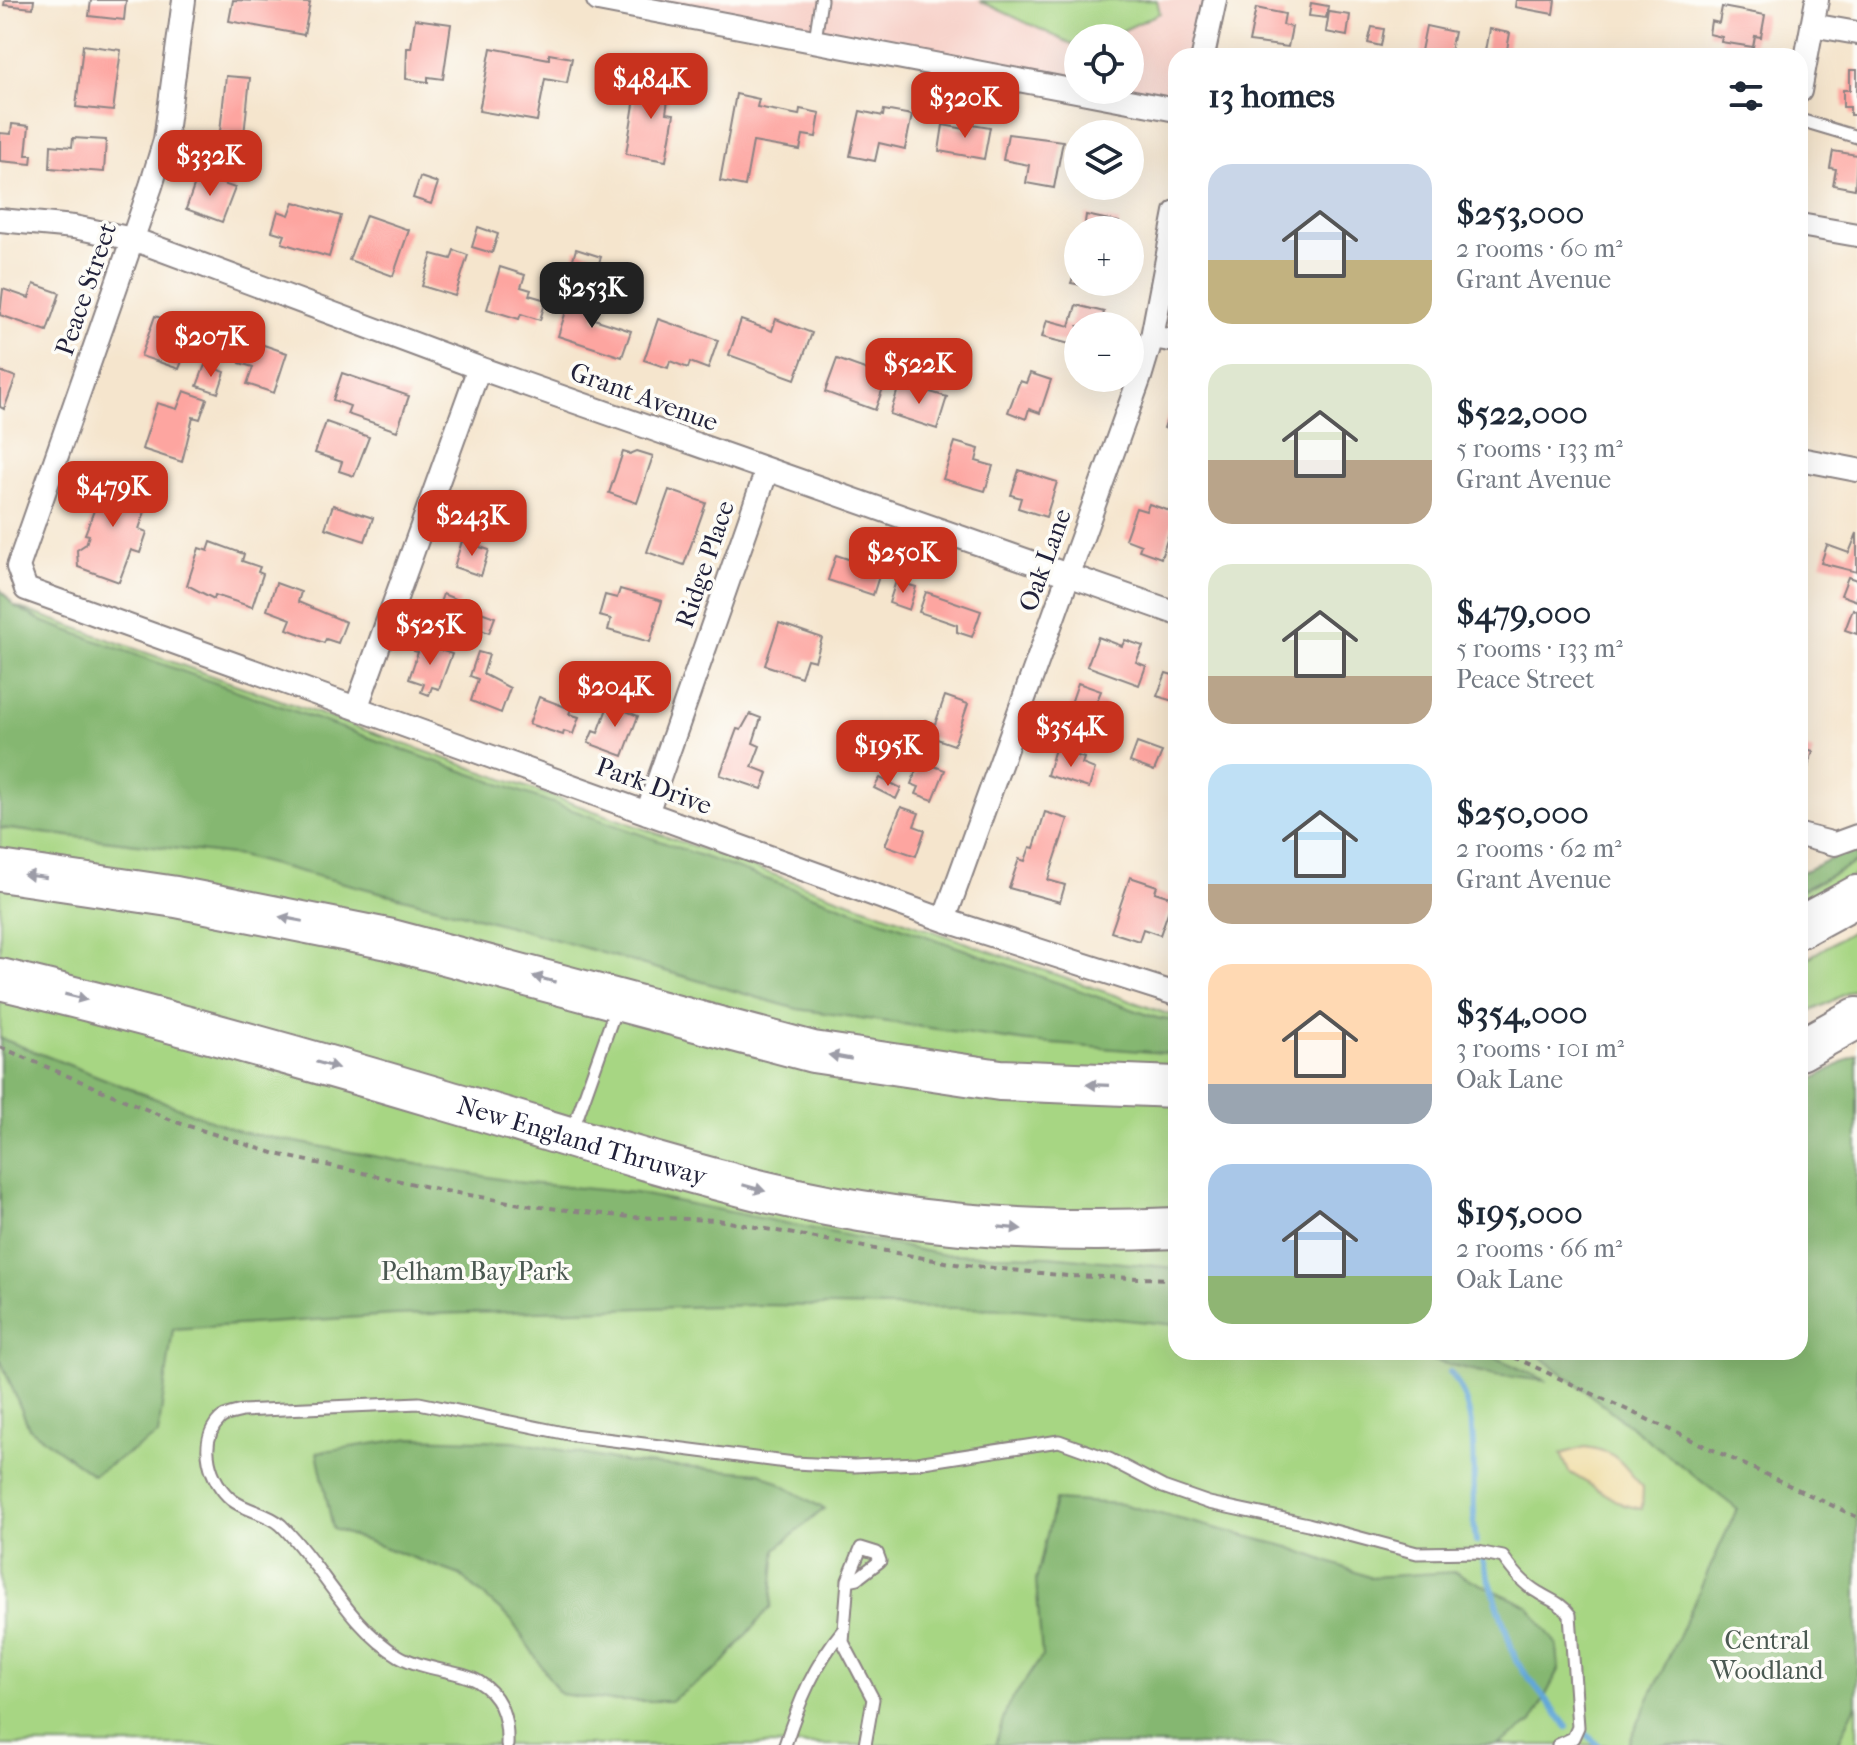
<!DOCTYPE html>
<html lang="en">
<head>
<meta charset="utf-8">
<style>
	:root { --surface:#fff; --page:#f2f2f3; --text:#1f2937; --muted:#747a83; --accent:#c8321e }
	body { margin:0; font-family:"IM FELL French Canon",serif; background:var(--page); color:var(--text); height:100vh; display:flex; flex-direction:column; font-size:30px; white-space:nowrap }
	* { box-sizing:border-box; margin:0 }
	p { font-size:26px; color:var(--muted) }
	.icon { flex:none; width:44px; height:44px; fill:none; stroke:currentColor; stroke-width:2; stroke-linecap:round; stroke-linejoin:round }
	.map { position:relative; flex:1; overflow:hidden }
	.panel { position:absolute; left:1168px; top:48px; width:640px; height:1312px; display:flex; flex-direction:column; background:var(--surface); border-radius:24px; box-shadow:0 8px 32px #0002 }
	.panel>* { flex:none }
	.controls { position:absolute; left:1064px; top:24px; display:grid; gap:16px }
	.controls a { display:grid; place-items:center; width:80px; height:80px; border-radius:50%; background:var(--surface); box-shadow:0 8px 32px #0002; font-size:40px }
	.price { position:absolute; translate:-50% -68px; padding:0 18px; border-radius:16px; background:var(--accent); color:#fff; font-size:26px; line-height:52px; filter:drop-shadow(0 2px 4px #0008) }
	.price::after { content:''; position:absolute; left:50%; top:48px; width:24px; height:18px; margin-left:-12px; background:inherit; clip-path:polygon(0 0,100% 0,50% 100%) }
	.price.selected { background:#222; color:#fff }
	ul { padding:0; list-style:none }
	li { display:flex; align-items:center; gap:24px; height:200px; padding:0 40px }
	li span { display:grid; place-items:center; flex:none; width:224px; height:160px; border-radius:24px; color:#555 }
	li>.icon { margin-inline-start:auto }
	span .icon { width:96px; height:96px; fill:#fffc; stroke-width:1 }
	li b { font-size:34px }
	h2 { display:flex; justify-content:space-between; align-items:center; height:96px; padding:0 40px; font-size:34px }
	.map>svg:first-child { display:block }
</style>
</head>
<body>
<div class="map">
<svg width="1857" height="1745" viewBox="0 0 1857 1745">
	<rect width="100%" height="100%" fill="#fdfcf7"/>
	<filter id="ink" filterUnits="userSpaceOnUse"><feTurbulence type="fractalNoise" baseFrequency=".0125" numOctaves="2"/><feDisplacementMap in="SourceGraphic" scale="16" xChannelSelector="R" yChannelSelector="G"/><feConvolveMatrix kernelMatrix="1 2 1 2 8 2 1 2 1" color-interpolation-filters="sRGB"/></filter>
	<filter id="wash" filterUnits="userSpaceOnUse"><feTurbulence type="fractalNoise" baseFrequency=".006" numOctaves="4" result="noise"/><feDisplacementMap in="SourceGraphic" scale="32" xChannelSelector="R" yChannelSelector="G"/><feGaussianBlur stdDeviation="1.8" result="paint"/><feColorMatrix in="noise" values="0 0 0 0 0 0 0 0 0 0 0 0 0 0 0 0 0 1.4 0 .05"/><feComposite in="paint" operator="in"/></filter>
	<g filter="url(#wash)">
		<rect width="100%" height="100%" fill="#f5e5cd"/>
		<path fill="#f7d1c9" d="M642 0H1205L1193 56H1176V100L1122 90H1130V38H1078V82Z"/>
		<path fill="#a7d683" stroke="#647c5f" stroke-width="2" d="M1157 0 1160 13 1107 38H1078V47L980 1Z
			M0 601 1176 1017V1352H1800L1857 1320V1745H0Z
			M1857 862V874L1800 904V891Z
			M1857 928V988L1800 1017V963Z"/>
		<path fill="#85b771" stroke="#546c56" stroke-width="2" d="M0 589 14 606 44 622 1157 1018 1176 1021V1054L1027 1042 797 1009 484 919 239 856 0 828Z
			M1857 847V862L1800 891V873Z
			M0 1038 241 1132 516 1182 635 1193 939 1254 1049 1256 1176 1268V1325L1019 1309 756 1305 395 1315 173 1329 158 1435 93 1475 29 1428 0 1359Z
			M1857 1054V1703L1837 1745H1628L1737 1509 1535 1352H1800V1087Z
			M1394 1352H1483L1547 1381 1495 1375Z
			M411 1438 514 1441 629 1463 761 1473 824 1509 776 1549 771 1606 719 1668 670 1701H611L560 1694 511 1620 460 1575 333 1529 317 1452Z
			M1055 1500 1121 1504 1289 1547 1369 1577 1455 1572 1528 1606 1557 1645 1559 1670 1532 1722 1498 1745H995L1008 1705 1042 1657 1036 1581Z"/>
		<path fill="#eeda9e" stroke="#887e6c" stroke-width="2" d="M1585 1447C1621 1452 1620 1464 1643 1487L1642 1509 1624 1505 1569 1472 1561 1454Z"/>
		<g fill="none" stroke-linecap="round" stroke-linejoin="round">
			<path stroke="#62a7d8" stroke-width="6" d="M1450 1372C1486 1417 1468 1488 1476 1542
				M1483 1560 1516 1661 1567 1727
				M1584 1733 1599 1745"/>
		</g>
		<g id="blocks">
			<path fill="#fda5a0" d="M5 0H34L33 8 4 5Z
				M91 0H126L124 20 89 16Z
				M233 0 310 3 304 35 229 21Z
				M1516 0H1555L1553 14 1515 7Z
				M1311 3 1328 6 1326 18 1309 16Z
				M1722 7 1765 15 1761 37 1755 36 1753 47 1721 42 1722 37 1709 34 1711 21 1719 23Z
				M1256 8 1285 14 1283 25 1292 27 1288 47 1249 42Z
				M1329 12 1350 15 1347 36 1326 32Z
				M415 19 451 24 443 79 428 77V82L406 79 407 48H411Z
				M1426 26 1454 32 1449 56H1420Z
				M1372 27 1384 29 1381 46 1368 43Z
				M1489 29 1510 33 1506 55 1485 51Z
				M83 45 121 50 113 111 76 107Z
				M491 48 549 59V54L572 58 567 83 545 79 537 121 479 111Z
				M1850 70H1857V115H1850V107H1843V90H1850Z
				M647 72 671 81 666 113 674 114 666 161 626 154 635 98 642 100Z
				M226 76 250 78 244 135 220 132Z
				M736 94 759 99 757 107 799 115 800 109 820 113 816 137 803 135 800 150 753 142 745 186 720 181Z
				M884 110 912 115 905 149 879 143 875 161 850 156 860 111 883 116Z
				M966 123 990 127 984 159 939 151 943 125 965 129Z
				M12 124 29 126 26 155H32L31 164 0 161V133L11 134Z
				M1008 134 1063 141 1054 188 1026 183 1029 165 1003 160Z
				M73 138 106 140 104 172 50 168 51 145 72 147Z
				M1833 151 1857 155 1855 189 1833 185 1836 169 1830 168Z
				M198 175 235 188 222 222 186 209Z
				M420 177 438 183 431 204 413 198Z
				M1091 186H1122L1120 199 1089 193Z
				M294 202 341 216 329 257 282 243 285 235 272 231 278 211 289 215Z
				M366 215 409 230 393 276 349 260Z
				M1086 215 1119 222 1118 230H1084Z
				M478 227 498 234 492 253 472 247Z
				M576 249 601 257 593 280 569 272Z
				M454 250 468 255 455 296 422 286 432 254 451 259Z
				M500 267 525 275 521 287 531 290 529 295 546 300 540 320 521 314 519 319 487 309Z
				M1077 267 1078 282H1108L1106 290 1071 283Z
				M34 284 60 293 47 331 0 315 3 289 29 298Z
				M570 299 597 307 594 319 631 331 622 357 558 336Z
				M1076 305 1104 312 1101 326H1078V357L1067 354 1070 344 1042 337 1047 320 1070 326Z
				M155 316 180 324 182 317 204 324 193 356 185 353 179 369 141 356Z
				M658 319 718 340 708 369 690 362 688 368 670 361 668 368 644 360Z
				M776 319 812 333 795 379 729 355 741 320 772 331Z
				M255 342 287 353 274 393 247 384 253 367 240 363 245 349 252 351Z
				M837 359 887 377 875 410 825 392Z
				M205 365 225 372 218 393 197 386Z
				M0 371 16 377 4 409 0 407Z
				M342 373 409 396 397 431 347 414 350 406 333 400Z
				M1030 373 1051 380 1040 413 1029 409 1026 419 1008 412 1020 381 1026 383Z
				M900 383 947 397 937 429 890 414Z
				M184 391 207 399 200 419 193 417 182 462 142 449 157 403 177 409Z
				M1172 405 1176 407V433L1164 428Z
				M326 422 369 437 354 476 339 471 342 462 315 453Z
				M955 442 979 449 976 461 993 466 985 491 943 479Z
				M637 451 653 456 637 503 609 493 623 452 630 454Z
				M1019 470 1057 482 1046 517 1018 508 1021 498 1011 495Z
				M96 477 150 497 139 529 147 532 140 553 131 550 119 582 78 567 77 550 86 544 89 535 85 534 96 505 87 502Z
				M669 490 706 503 684 565 647 552Z
				M487 500 511 510 501 534 477 524Z
				M1149 504 1176 513 1161 558 1139 550 1141 545 1125 539 1136 508 1146 511Z
				M333 505 373 518 365 541 325 528Z
				M1857 533V572L1821 563 1827 545 1849 553Z
				M462 541 489 550 481 576 454 567Z
				M211 542 244 554 242 561 260 567 258 572 263 574 252 607 215 595 214 599 187 585 199 548 208 551Z
				M836 555 881 570 873 595 828 580Z
				M1848 577 1857 580V601L1841 595Z
				M896 581 916 587 909 610 889 603Z
				M276 583 301 592 298 602 346 622 338 643 326 639 324 643 287 629 291 619 267 610Z
				M620 589 662 601 650 642 608 630 611 619 599 616 605 595 617 598Z
				M926 592 981 611 972 637 957 632V625L919 612Z
				M443 594 460 601 454 618 437 611Z
				M1853 609 1857 611V634L1845 630Z
				M478 611 495 617 489 633 473 627Z
				M779 623 822 638 815 661 807 659 801 677 765 665Z
				M1098 637 1122 646 1125 640 1143 646 1136 662 1146 666 1139 685 1087 666Z
				M417 642 452 654 439 689 432 687 429 695 421 692 424 684 409 679 418 652 414 651Z
				M478 652 489 655 483 674 510 688 501 713 471 701 478 679 470 676Z
				M1166 673 1176 676V702L1157 696Z
				M1078 683 1101 691 1097 701 1106 704 1099 728 1089 725 1088 729 1065 721Z
				M945 696 968 704 954 745 920 733 925 720 935 724Z
				M539 697 571 709 569 714 579 717 573 734 564 731 563 735 529 724Z
				M614 701 628 706 626 711 638 716 623 756 588 743 593 731 598 733 609 703 613 705Z
				M750 714 761 718 753 743 760 746 752 767 768 773 762 789 720 775 737 729 741 730Z
				M1137 743 1162 752 1154 771 1130 762Z
				M1800 747 1813 751 1808 768 1800 766Z
				M1055 749 1084 758 1082 764 1095 769 1089 788 1047 775Z
				M920 761 945 770 933 800 916 794 919 787 911 784Z
				M880 778 901 788 896 799 874 788Z
				M901 807 919 813 914 826 925 830 916 856 885 845Z
				M1045 812 1068 819 1048 880 1065 885 1060 902 1009 888 1019 859 1025 861 1030 847 1034 848Z
				M1130 877 1157 886 1155 892 1173 898 1160 935 1143 929 1139 941 1111 932Z"/>
		</g>
	</g>
	<g filter="url(#ink)">
		<use href="#blocks" fill-opacity="0" stroke="#8c8484" stroke-width="2"/>
		<g fill="none" stroke-linecap="round" stroke-linejoin="round">
			<defs>
				<path id="lane" d="M815 40 821 0
					M1800 120 1857 137
					M572 1132 617 1005
					M848 1580 858 1578 880 1561 877 1553 861 1548 848 1580 843 1642 873 1699 865 1745
					M507 1745C508 1720 502 1696 479 1682 463 1671 423 1670 399 1656 348 1626 322 1565 281 1525 268 1513 246 1511 232 1500 210 1482 197 1442 220 1419 225 1414 235 1413 242 1411L419 1403 573 1435 794 1463 854 1466 917 1463 1059 1441 1109 1459 1163 1487 1209 1503 1308 1524 1417 1553 1478 1552 1503 1557C1513 1571 1523 1584 1539 1593 1552 1601 1561 1603 1570 1615L1578 1727 1573 1738 1558 1745
					M785 1745C799 1702 814 1665 843 1630"/>
				<path id="street" d="M184 0 165 140 151 186 18 567 26 589 944 920 1176 994
					M598 0 1176 110
					M1812 25 1857 33
					M1203 56 1215 0
					M1800 91 1817 0
					M0 220 74 227 133 239 479 368 1176 613
					M1800 225 1857 235
					M1152 337 1176 341
					M1800 459 1857 470
					M357 706 479 368
					M647 813 767 470
					M1800 835 1835 844 1857 836
					M944 920 1140 377 1152 337 1176 212"/>
				<g id="highway">
					<path d="M0 871 176 897 388 939 813 1052 1000 1080 1176 1087"/>
					<path d="M1800 927 1857 896"/>
					<path id="s1" d="M0 979C150 1015 297 1056 445 1100 552 1131 658 1166 766 1192 900 1224 1039 1235 1176 1228"/>
					<path d="M1800 1050 1857 1018"/>
				</g>
			</defs>
			<use href="#lane" stroke="#8c8484" stroke-width="15"/>
			<use href="#street" stroke="#8c8484" stroke-width="26"/>
			<use href="#highway" stroke="#8c8484" stroke-width="44"/>
			<path stroke="#8c8484" stroke-width="4" stroke-dasharray="6 6" stroke-linecap="butt" d="M0 1047 176 1122 276 1154 446 1191 532 1206 630 1217 718 1220 956 1264 1068 1276 1176 1279
				M1503 1352 1857 1517"/>
			<use href="#lane" stroke="#fff" stroke-width="11"/>
			<use href="#street" stroke="#fff" stroke-width="22"/>
			<use href="#highway" stroke="#fff" stroke-width="40"/>
		</g>
		<defs><path id="oneway-solid" d="M-6-.8H1V-3.2L6.5 0L1 3.2V.8H-6Z" transform="scale(2)"/></defs>
		<g fill="#9c9ca7">
			<use href="#oneway-solid" transform="translate(35 876) rotate(-172)"/>
			<use href="#oneway-solid" transform="translate(291 919) rotate(-169)"/>
			<use href="#oneway-solid" transform="translate(544 979) rotate(-165)"/>
			<use href="#oneway-solid" transform="translate(76 997) rotate(14)"/>
			<use href="#oneway-solid" transform="translate(840 1057) rotate(-170)"/>
			<use href="#oneway-solid" transform="translate(327 1065) rotate(16)"/>
			<use href="#oneway-solid" transform="translate(1098 1085) rotate(-178)"/>
			<use href="#oneway-solid" transform="translate(754 1188) rotate(16)"/>
			<use href="#oneway-solid" transform="translate(1010 1228) rotate(5)"/>
		</g>
	</g>
	<g text-anchor="middle" dominant-baseline="central" stroke-width="7" stroke-linejoin="round" paint-order="stroke">
		<g font-size="26" fill="#22223b" stroke="#fdfcf7">
			<text transform="translate(86 289) rotate(-71)">Peace Street</text>
			<text transform="translate(644 397) rotate(20)">Grant Avenue</text>
			<text transform="translate(1045 560) rotate(-70)">Oak Lane</text>
			<text transform="translate(705 564) rotate(-71)">Ridge Place</text>
			<text transform="translate(654 786) rotate(20)">Park Drive</text>
			<text stroke="none"><textPath href="#s1" startOffset="604">New England Thruway</textPath></text>
		</g>
		<g font-size="26" fill="#4a5851" stroke="#fdfcf7">
			<text x="475" y="1271">Pelham Bay Park</text>
			<text x="1767" y="1640">Central<tspan x="1767" dy="30">Woodland</tspan></text>
		</g>
	</g>
</svg>
<div class="controls">
<a><svg class="icon" aria-label="locate" viewBox="0 0 24 24"><circle cx="12" cy="12" r="6"/><path d="M12 2v4M12 18v4M2 12h4M18 12h4"/></svg></a>
<a><svg class="icon" aria-label="layers" viewBox="0 0 24 24"><path d="M12 4l9 5-9 5-9-5zM3 14l9 5 9-5"/></svg></a>
<a>+</a>
<a>−</a>
</div>
<b class="price" style="left:651px;top:121px">$484K</b>
<b class="price" style="left:965px;top:140px">$320K</b>
<b class="price" style="left:210px;top:198px">$332K</b>
<b class="price selected" style="left:592px;top:330px">$253K</b>
<b class="price" style="left:211px;top:379px">$207K</b>
<b class="price" style="left:919px;top:406px">$522K</b>
<b class="price" style="left:113px;top:529px">$479K</b>
<b class="price" style="left:472px;top:558px">$243K</b>
<b class="price" style="left:903px;top:595px">$250K</b>
<b class="price" style="left:430px;top:667px">$525K</b>
<b class="price" style="left:615px;top:729px">$204K</b>
<b class="price" style="left:1071px;top:769px">$354K</b>
<b class="price" style="left:888px;top:788px">$195K</b>
<section class="panel">
<h2>13 homes<svg class="icon" aria-label="filters" viewBox="0 0 24 24"><path d="M4 7h16M4 17h16"/><circle cx="9" cy="7" r="2"/><circle cx="15" cy="17" r="2"/></svg></h2>
<ul>
<li><span style="background:linear-gradient(#c9d6e8 60%,#c2b280 0)"><svg class="icon" aria-label="home" viewBox="0 0 24 24"><path d="M3 11l9-7 9 7M6 9v11h12V9"/></svg></span><div><b>$253,000</b><p>2 rooms · 60 m²</p><p>Grant Avenue</p></div></li>
<li><span style="background:linear-gradient(#dfe7d0 60%,#b9a48a 0)"><svg class="icon" aria-label="home" viewBox="0 0 24 24"><path d="M3 11l9-7 9 7M6 9v11h12V9"/></svg></span><div><b>$522,000</b><p>5 rooms · 133 m²</p><p>Grant Avenue</p></div></li>
<li><span style="background:linear-gradient(#dfe7d0 70%,#b9a48a 0)"><svg class="icon" aria-label="home" viewBox="0 0 24 24"><path d="M3 11l9-7 9 7M6 9v11h12V9"/></svg></span><div><b>$479,000</b><p>5 rooms · 133 m²</p><p>Peace Street</p></div></li>
<li><span style="background:linear-gradient(#bfe0f5 75%,#b9a48a 0)"><svg class="icon" aria-label="home" viewBox="0 0 24 24"><path d="M3 11l9-7 9 7M6 9v11h12V9"/></svg></span><div><b>$250,000</b><p>2 rooms · 62 m²</p><p>Grant Avenue</p></div></li>
<li><span style="background:linear-gradient(#ffd9b3 75%,#9aa5b1 0)"><svg class="icon" aria-label="home" viewBox="0 0 24 24"><path d="M3 11l9-7 9 7M6 9v11h12V9"/></svg></span><div><b>$354,000</b><p>3 rooms · 101 m²</p><p>Oak Lane</p></div></li>
<li><span style="background:linear-gradient(#a9c7e8 70%,#8fb573 0)"><svg class="icon" aria-label="home" viewBox="0 0 24 24"><path d="M3 11l9-7 9 7M6 9v11h12V9"/></svg></span><div><b>$195,000</b><p>2 rooms · 66 m²</p><p>Oak Lane</p></div></li>
</ul>
</section>
</div>
</body>
</html>
